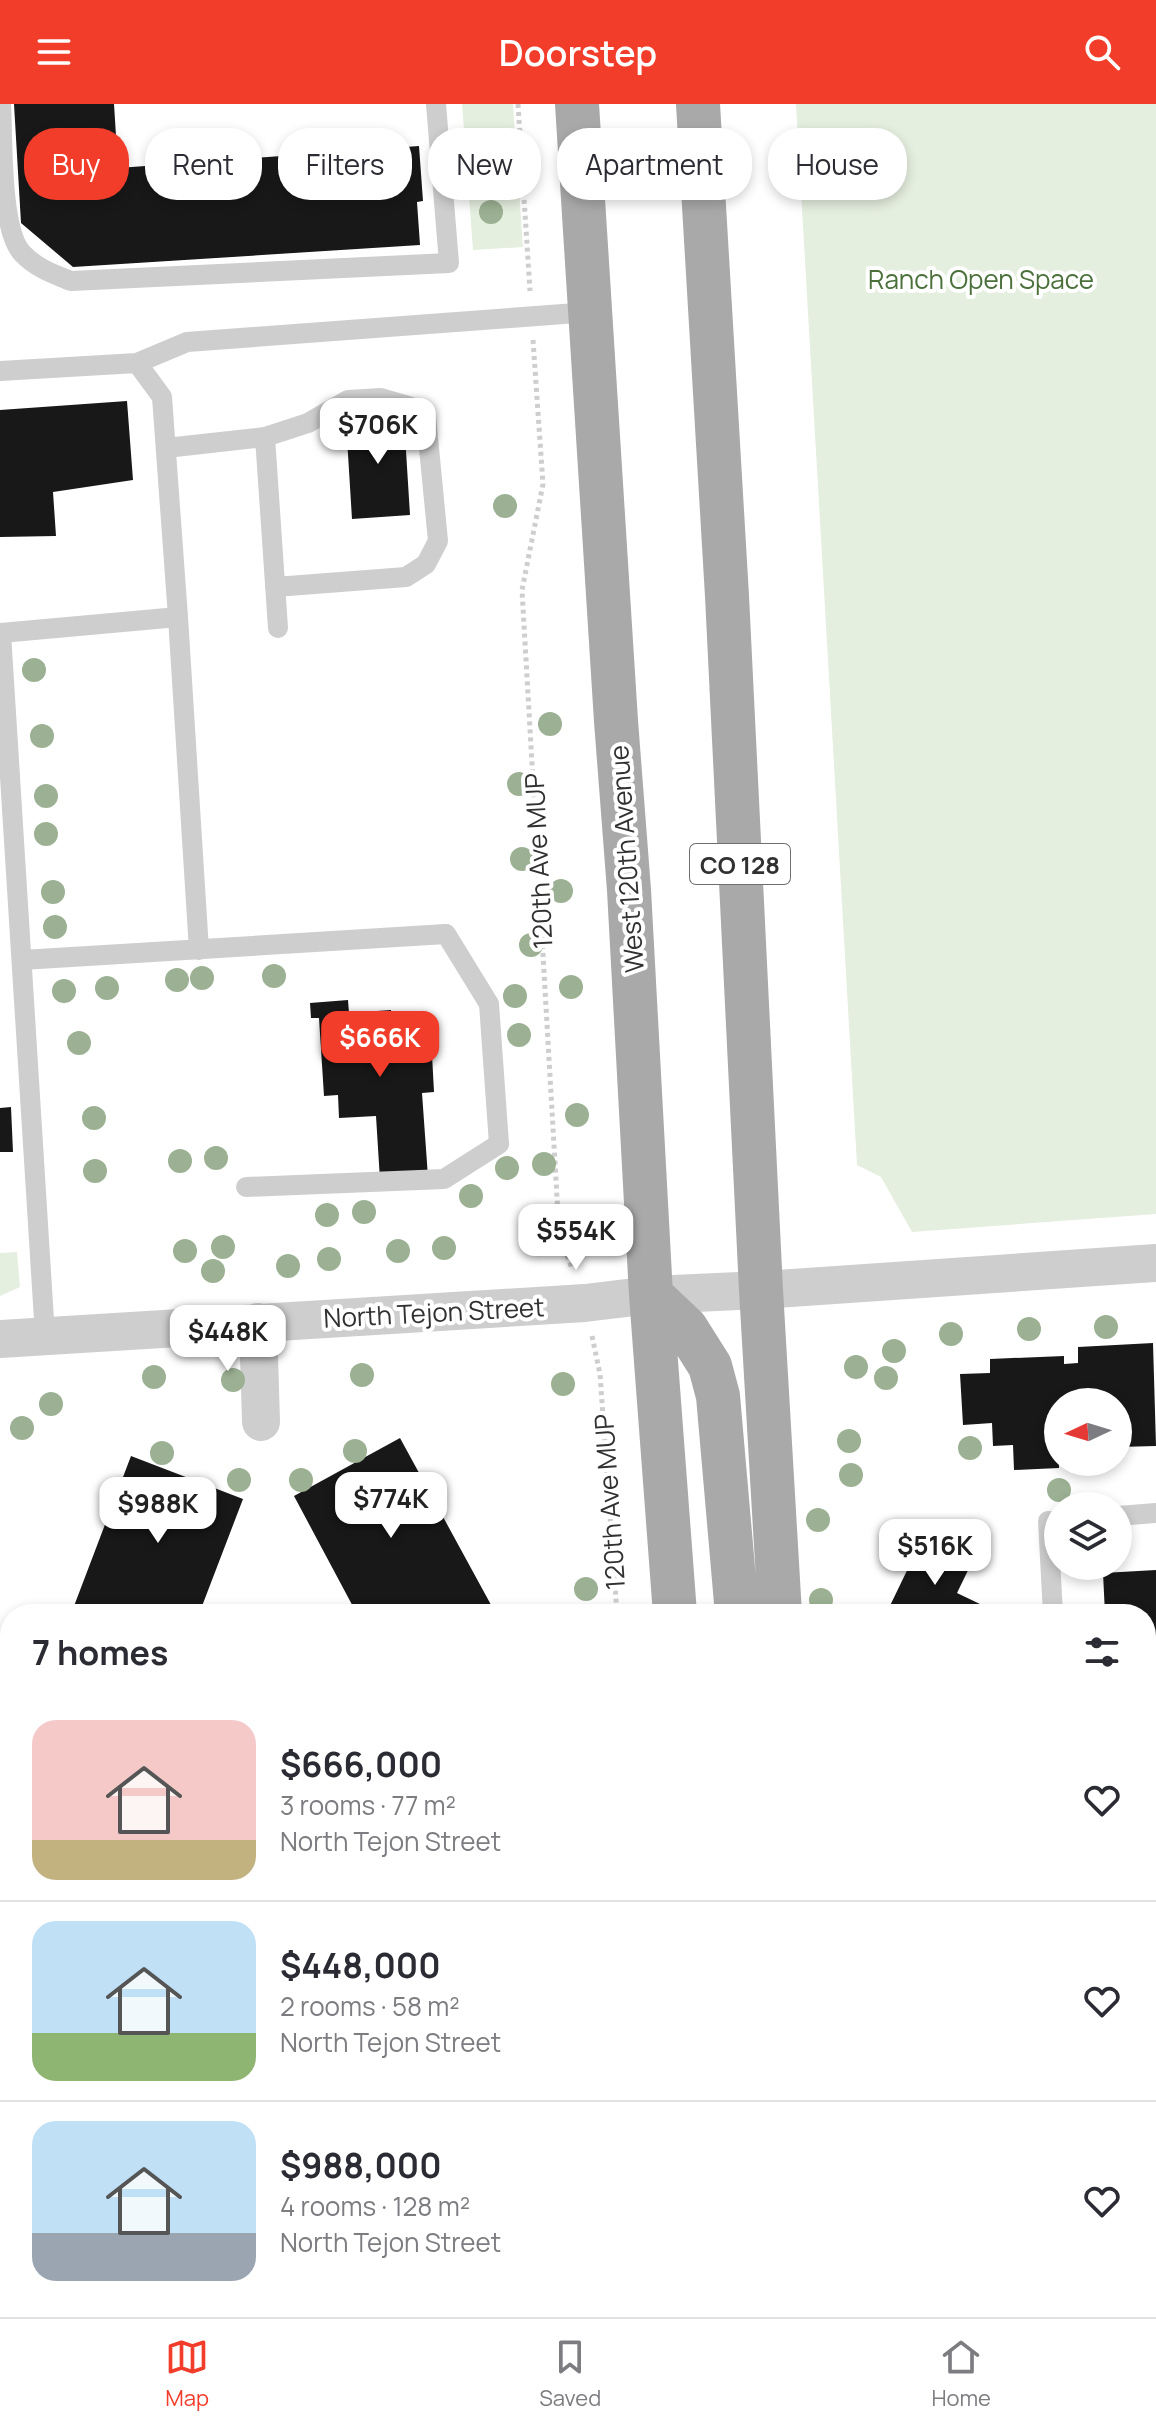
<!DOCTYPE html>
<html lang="en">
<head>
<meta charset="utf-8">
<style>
	:root { --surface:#fff; --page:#f2f2f3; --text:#2b2b33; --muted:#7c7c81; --line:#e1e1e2; --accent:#f23d2a }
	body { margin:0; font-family:Manrope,sans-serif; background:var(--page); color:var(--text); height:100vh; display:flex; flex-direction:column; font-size:30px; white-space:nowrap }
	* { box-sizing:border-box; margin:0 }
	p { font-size:26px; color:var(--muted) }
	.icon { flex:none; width:44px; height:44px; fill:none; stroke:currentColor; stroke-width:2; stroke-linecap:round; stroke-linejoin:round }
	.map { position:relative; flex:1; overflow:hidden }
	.side { position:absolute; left:0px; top:1500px; width:1156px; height:714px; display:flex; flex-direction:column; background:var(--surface); border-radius:32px 32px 0 0; box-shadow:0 4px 12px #0003 }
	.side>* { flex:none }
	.hud { position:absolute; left:24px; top:24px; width:1108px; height:72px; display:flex; gap:16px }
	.needle { width:52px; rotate:266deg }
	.controls { position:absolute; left:1044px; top:1284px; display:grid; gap:16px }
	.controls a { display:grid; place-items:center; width:88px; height:88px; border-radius:50%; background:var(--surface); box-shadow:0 4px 12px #0003; font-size:40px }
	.price { position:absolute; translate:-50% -68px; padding:0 18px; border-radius:16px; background:#fff; color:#222; font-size:26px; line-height:52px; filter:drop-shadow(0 2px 4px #0008) }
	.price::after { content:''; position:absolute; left:50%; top:48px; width:24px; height:18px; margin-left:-12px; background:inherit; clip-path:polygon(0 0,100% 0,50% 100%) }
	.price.on { background:var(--accent); color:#fff }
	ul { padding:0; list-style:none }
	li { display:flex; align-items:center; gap:24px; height:200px; padding:0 32px }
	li+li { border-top:2px solid var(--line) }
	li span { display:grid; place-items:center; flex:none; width:224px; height:160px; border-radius:24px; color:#555 }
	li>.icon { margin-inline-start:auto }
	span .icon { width:96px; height:96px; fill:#fffc; stroke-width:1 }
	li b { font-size:34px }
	h2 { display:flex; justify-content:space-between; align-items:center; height:96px; padding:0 32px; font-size:34px }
	.chip { padding:0 28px; border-radius:32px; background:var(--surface); box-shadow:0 4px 12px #0003; font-size:28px; line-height:72px }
	.chip.on { background:var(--accent); color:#fff }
	header { display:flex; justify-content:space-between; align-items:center; height:104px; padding:0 32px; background:var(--accent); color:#fff; font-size:36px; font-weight:600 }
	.dock { display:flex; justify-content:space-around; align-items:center; height:112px; border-top:2px solid var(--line); background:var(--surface); font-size:22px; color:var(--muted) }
	.dock a { display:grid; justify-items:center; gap:4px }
	.dock .on { color:var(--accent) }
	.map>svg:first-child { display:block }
</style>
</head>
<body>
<header><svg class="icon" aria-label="menu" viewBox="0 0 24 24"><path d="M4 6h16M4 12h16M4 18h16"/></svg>Doorstep<svg class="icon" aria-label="search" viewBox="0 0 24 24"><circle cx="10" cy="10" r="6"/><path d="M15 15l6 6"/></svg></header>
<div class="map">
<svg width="1156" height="2213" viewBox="0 0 1156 2213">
	<rect width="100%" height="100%" fill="#fff"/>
	<path fill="#e5efdf" d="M462 0H513L523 143 473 146Z
		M796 0H1156V1110L912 1128 881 1073 857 1061Z
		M17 1148 20 1183 0 1192V1149Z"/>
	<path fill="#181818" d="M14 0H114L118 64 419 42 423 97 417 98 420 141 73 163 21 119Z
		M127 297 133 376 53 388 56 432 0 433V306Z
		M379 302 380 316 404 315 410 411 352 415 346 318 360 317 359 303Z
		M348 896 349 909 391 906 392 916 430 913 434 988 422 989 428 1073 380 1076 376 1012 339 1014 338 991 324 992 319 914H311L310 899Z
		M11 1003 13 1048H0V1004Z
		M1153 1239 1156 1342 1118 1343V1298H1058L1059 1364 1014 1366 1013 1341 993 1342 992 1319 963 1321 960 1270 990 1269V1255L1064 1252V1260L1078 1259V1243Z
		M400 1334 496 1510H357L294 1392Z
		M131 1352 243 1395 199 1510H71Z
		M949 1441 974 1454 957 1489 982 1501 977 1510H886L914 1452 937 1464Z
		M1156 1466V1634H1146V1510H1105L1103 1469Z
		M1146 1851 1156 1885V1914L1146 1916Z"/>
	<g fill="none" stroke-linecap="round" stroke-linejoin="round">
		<path stroke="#cecece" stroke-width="5" stroke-dasharray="4 4" stroke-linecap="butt" d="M518 0 530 187
			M533 236 543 380 522 486 559 1128 572 1165
			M592 1232 600 1270 617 1510
			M667 2204V2213"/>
		<path stroke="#cecece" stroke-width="20" d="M1 0C3 34 0 125 22 149 36 164 53 170 71 177L449 159 436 0
			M137 259 187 238 590 208
			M0 267 137 259 162 293 178 513 1 529 45 1232
			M265 333 308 319 348 296 381 294 409 302 426 313 438 437 426 460 406 473 275 483
			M166 344 265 333 278 524
			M178 513 199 846
			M22 856 446 830 489 900 499 1040 444 1075 246 1083
			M1118 1412 1156 1409
			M1053 1510 1048 1417H1058
			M1146 1733 1156 1731"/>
		<path stroke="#cecece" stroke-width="38" d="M258 1218 261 1318
			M0 1235 585 1199 651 1191 761 1186 1156 1159
			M1156 2075V2088"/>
		<path stroke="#a9a9a9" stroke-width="44" d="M577 0 616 617 629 786 651 1191 675 1510
			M698 0 727 492 761 1186 780 1510
			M651 1191 686 1224 710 1262 718 1292 737 1510
			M721 2204V2213
			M822 2204 823 2213"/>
	</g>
	<g fill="#9cb193">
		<circle cx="491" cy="108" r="12"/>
		<circle cx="505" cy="402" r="12"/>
		<circle cx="34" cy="566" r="12"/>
		<circle cx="550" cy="620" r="12"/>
		<circle cx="42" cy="632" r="12"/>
		<circle cx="519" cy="680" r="12"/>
		<circle cx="46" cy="692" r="12"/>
		<circle cx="46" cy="730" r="12"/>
		<circle cx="522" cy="755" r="12"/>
		<circle cx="561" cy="787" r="12"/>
		<circle cx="53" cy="788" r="12"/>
		<circle cx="55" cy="823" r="12"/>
		<circle cx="531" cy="841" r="12"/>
		<circle cx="274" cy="872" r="12"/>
		<circle cx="202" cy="874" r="12"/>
		<circle cx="177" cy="876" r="12"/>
		<circle cx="571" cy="883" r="12"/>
		<circle cx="107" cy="884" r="12"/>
		<circle cx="64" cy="887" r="12"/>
		<circle cx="515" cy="892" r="12"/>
		<circle cx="519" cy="931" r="12"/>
		<circle cx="79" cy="939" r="12"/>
		<circle cx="577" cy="1011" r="12"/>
		<circle cx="94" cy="1014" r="12"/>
		<circle cx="216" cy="1054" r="12"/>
		<circle cx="180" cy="1057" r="12"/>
		<circle cx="544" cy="1060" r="12"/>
		<circle cx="507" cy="1064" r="12"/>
		<circle cx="95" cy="1067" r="12"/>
		<circle cx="471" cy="1092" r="12"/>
		<circle cx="364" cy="1108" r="12"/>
		<circle cx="327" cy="1111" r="12"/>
		<circle cx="223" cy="1143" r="12"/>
		<circle cx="444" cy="1144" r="12"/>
		<circle cx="185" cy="1147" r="12"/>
		<circle cx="398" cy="1147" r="12"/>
		<circle cx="329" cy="1155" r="12"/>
		<circle cx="288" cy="1162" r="12"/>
		<circle cx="213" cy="1167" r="12"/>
		<circle cx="1106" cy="1223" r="12"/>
		<circle cx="1029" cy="1225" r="12"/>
		<circle cx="951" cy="1230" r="12"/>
		<circle cx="894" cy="1247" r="12"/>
		<circle cx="856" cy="1263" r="12"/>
		<circle cx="362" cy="1271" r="12"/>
		<circle cx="154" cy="1273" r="12"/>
		<circle cx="886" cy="1274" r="12"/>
		<circle cx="233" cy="1276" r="12"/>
		<circle cx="563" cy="1280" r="12"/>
		<circle cx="51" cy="1300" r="12"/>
		<circle cx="22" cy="1324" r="12"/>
		<circle cx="849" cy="1337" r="12"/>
		<circle cx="970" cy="1344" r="12"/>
		<circle cx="355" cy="1347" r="12"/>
		<circle cx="162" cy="1349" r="12"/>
		<circle cx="851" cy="1371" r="12"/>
		<circle cx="239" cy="1376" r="12"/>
		<circle cx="301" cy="1376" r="12"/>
		<circle cx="1059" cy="1386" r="12"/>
		<circle cx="818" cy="1416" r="12"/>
		<circle cx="586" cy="1485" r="12"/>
		<circle cx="821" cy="1496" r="12"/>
	</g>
	<g text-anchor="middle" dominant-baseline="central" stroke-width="8" stroke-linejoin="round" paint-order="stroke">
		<rect fill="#fff" stroke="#6f6f6f" stroke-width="2" x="690" y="740" width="100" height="40" rx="6"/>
		<g font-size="24" font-weight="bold" fill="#313131">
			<text x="740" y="760">CO 128</text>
		</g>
		<g font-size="26" fill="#4b713b" stroke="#fff">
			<text x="981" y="175">Ranch Open Space</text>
		</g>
		<g font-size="26" fill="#313131" stroke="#fff">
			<text transform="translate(626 755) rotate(-94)">West 120th Avenue</text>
			<text transform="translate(538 757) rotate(-93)">120th Ave MUP</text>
			<text transform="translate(434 1208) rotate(-3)">North Tejon Street</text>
			<text transform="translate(609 1398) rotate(-94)">120th Ave MUP</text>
		</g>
	</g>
</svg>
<div class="controls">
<a><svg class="needle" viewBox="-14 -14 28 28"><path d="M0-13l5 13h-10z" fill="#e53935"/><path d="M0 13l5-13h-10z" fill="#7c7c81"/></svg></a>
<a><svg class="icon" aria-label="layers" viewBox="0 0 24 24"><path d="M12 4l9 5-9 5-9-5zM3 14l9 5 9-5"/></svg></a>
</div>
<b class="price" style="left:378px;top:362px">$706K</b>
<b class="price on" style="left:380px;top:975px">$666K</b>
<b class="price" style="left:576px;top:1168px">$554K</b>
<b class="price" style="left:228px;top:1269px">$448K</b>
<b class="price" style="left:391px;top:1436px">$774K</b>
<b class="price" style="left:158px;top:1441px">$988K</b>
<b class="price" style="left:935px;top:1483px">$516K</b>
<div class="hud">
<a class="chip on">Buy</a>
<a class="chip">Rent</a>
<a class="chip">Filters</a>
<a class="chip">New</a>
<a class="chip">Apartment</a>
<a class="chip">House</a>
</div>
<section class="side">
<h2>7 homes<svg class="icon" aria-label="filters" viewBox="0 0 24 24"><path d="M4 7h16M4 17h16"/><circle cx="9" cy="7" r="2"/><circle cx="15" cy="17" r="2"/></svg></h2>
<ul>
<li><span style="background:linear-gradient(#f6c9c9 75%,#c2b280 0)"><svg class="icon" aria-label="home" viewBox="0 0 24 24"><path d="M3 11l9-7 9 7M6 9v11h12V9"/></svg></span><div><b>$666,000</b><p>3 rooms · 77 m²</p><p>North Tejon Street</p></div><svg class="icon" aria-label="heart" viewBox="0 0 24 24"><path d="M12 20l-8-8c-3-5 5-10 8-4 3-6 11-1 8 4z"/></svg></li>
<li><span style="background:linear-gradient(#bfe0f5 70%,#8fb573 0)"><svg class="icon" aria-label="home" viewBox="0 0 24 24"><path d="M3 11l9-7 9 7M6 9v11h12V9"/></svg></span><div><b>$448,000</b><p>2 rooms · 58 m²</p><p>North Tejon Street</p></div><svg class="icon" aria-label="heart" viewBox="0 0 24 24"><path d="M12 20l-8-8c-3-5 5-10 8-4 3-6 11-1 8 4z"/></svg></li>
<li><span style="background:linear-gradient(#bfe0f5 70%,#9aa5b1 0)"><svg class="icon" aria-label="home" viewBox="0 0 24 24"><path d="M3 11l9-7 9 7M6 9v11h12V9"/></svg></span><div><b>$988,000</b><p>4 rooms · 128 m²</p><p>North Tejon Street</p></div><svg class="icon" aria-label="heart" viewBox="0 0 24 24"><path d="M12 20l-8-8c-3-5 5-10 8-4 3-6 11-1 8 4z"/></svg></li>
</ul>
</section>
</div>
<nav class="dock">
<a class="on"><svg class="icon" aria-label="map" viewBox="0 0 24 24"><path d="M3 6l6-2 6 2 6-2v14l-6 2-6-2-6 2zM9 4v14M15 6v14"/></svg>Map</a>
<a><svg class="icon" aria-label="saved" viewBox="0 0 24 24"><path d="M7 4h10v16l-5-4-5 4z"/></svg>Saved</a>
<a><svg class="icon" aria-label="home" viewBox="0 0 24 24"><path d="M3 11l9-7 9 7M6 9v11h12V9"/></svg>Home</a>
</nav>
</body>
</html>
